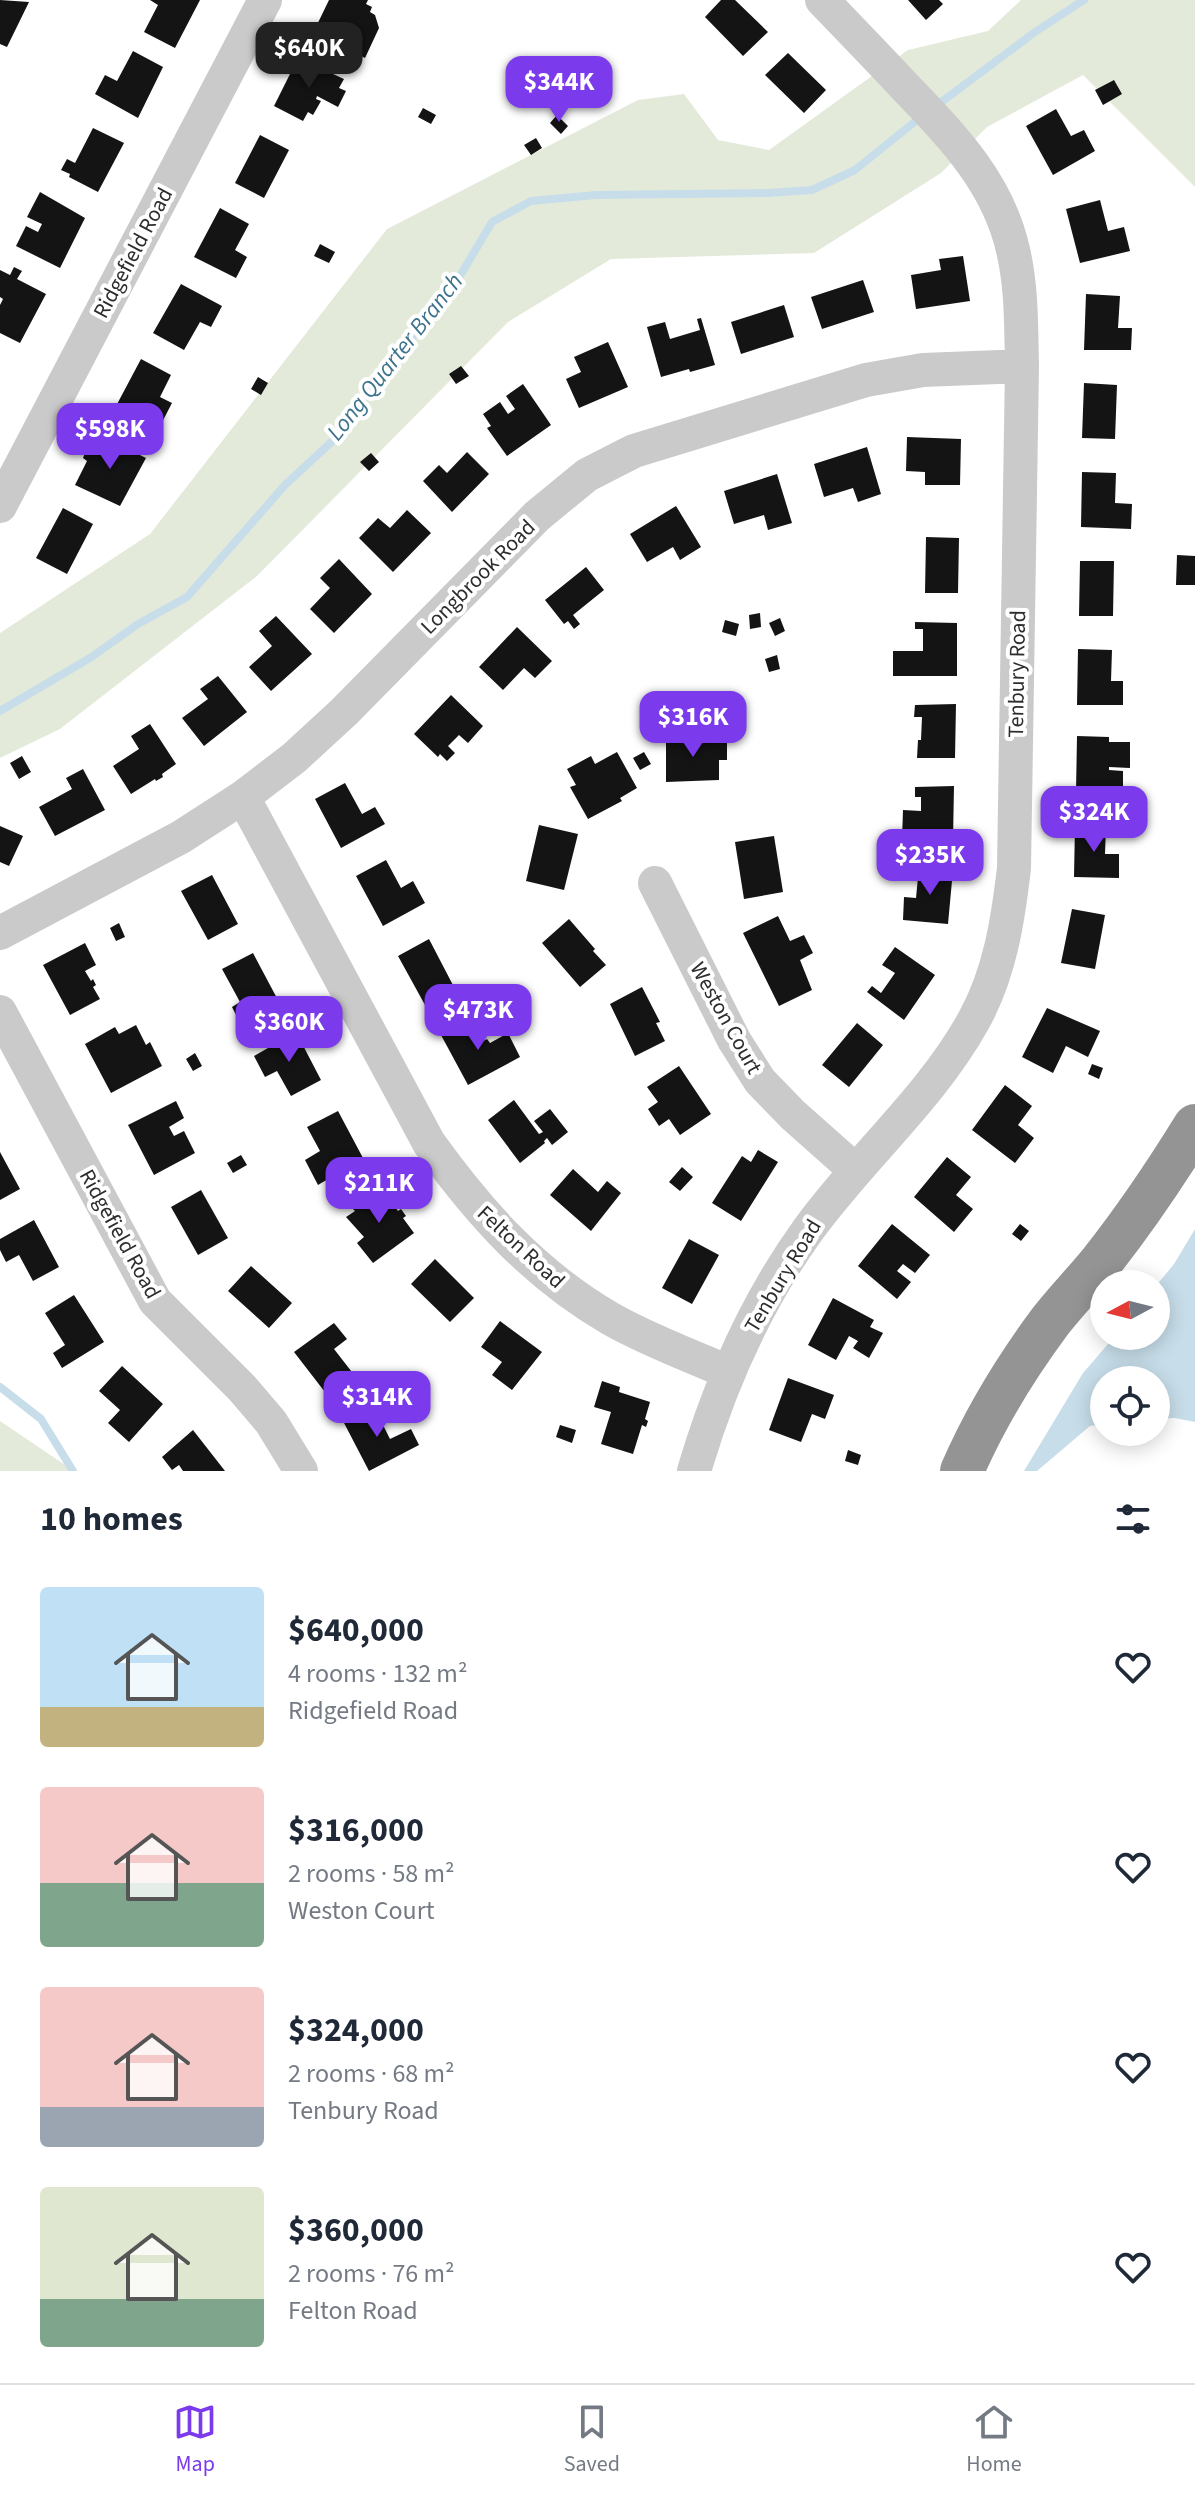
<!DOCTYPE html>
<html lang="en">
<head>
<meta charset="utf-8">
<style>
	:root { --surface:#fff; --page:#f2f2f3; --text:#1f2937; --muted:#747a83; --line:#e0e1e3; --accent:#7c3aed }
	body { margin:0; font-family:"Source Sans 3",sans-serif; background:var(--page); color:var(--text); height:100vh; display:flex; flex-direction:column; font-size:30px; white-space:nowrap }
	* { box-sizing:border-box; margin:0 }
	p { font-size:26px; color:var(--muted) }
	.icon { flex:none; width:44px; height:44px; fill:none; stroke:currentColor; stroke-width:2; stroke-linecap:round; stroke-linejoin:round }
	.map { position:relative; height:1471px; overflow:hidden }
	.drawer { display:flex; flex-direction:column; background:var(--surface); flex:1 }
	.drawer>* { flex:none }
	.needle { width:52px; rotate:263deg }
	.controls { position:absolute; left:1090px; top:1270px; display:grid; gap:16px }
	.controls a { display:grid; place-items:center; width:80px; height:80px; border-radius:50%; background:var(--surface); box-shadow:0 4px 20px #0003; font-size:40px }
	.price { position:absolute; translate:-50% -68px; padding:0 18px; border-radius:16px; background:var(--accent); color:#fff; font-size:26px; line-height:52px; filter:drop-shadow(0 2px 4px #0008) }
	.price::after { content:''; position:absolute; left:50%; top:48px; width:24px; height:18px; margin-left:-12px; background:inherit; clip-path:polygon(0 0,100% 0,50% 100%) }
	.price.active { background:#222; color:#fff }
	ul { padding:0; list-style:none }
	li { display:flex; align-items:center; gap:24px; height:200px; padding:0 40px }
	li span { display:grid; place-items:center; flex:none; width:224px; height:160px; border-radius:8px; color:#555 }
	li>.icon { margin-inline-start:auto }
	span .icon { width:96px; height:96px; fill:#fffc; stroke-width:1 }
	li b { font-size:34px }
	h2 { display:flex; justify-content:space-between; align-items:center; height:96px; padding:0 40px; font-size:34px }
	.menu { display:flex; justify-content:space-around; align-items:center; height:112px; border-top:2px solid var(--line); background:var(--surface); font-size:22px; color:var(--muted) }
	.menu a { display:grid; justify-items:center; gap:4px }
	.menu .active { color:var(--accent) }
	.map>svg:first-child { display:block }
</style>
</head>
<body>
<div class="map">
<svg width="1195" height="1471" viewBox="0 0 1195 1471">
	<rect width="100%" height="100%" fill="#fff"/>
	<path fill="#e4eada" d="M1021 0H1195V187L1083 75 987 127 941 173 814 253 611 259 508 322 257 576 60 729 0 758V633L150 534 387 229 638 100 684 94 718 140 769 150 908 50 988 31Z
		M0 1421 74 1471H0Z"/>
	<path fill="#c7deea" d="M1195 1229V1422L1175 1418 1156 1419V1380H1104V1424L1090 1426 1037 1471H1024L1083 1373 1115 1336H1156V1286L1174 1264Z"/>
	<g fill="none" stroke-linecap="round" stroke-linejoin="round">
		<path stroke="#c7deea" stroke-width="8" d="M936 106 1035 32 1084 0
			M0 711 90 658 138 624 187 597 285 485 339 435 393 358 444 303 492 222 531 201 596 195 768 193 812 190 855 170 922 116
			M0 1387 41 1419 73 1471"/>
	</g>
	<path fill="#141414" d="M0 0 29 2 7 47 0 44Z
		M150 0H200L175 48 144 32 158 5Z
		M329 0H368L366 4 372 7 370 12 375 15 379 28 365 58 314 31Z
		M721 0H735L768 32 743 56 705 17Z
		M908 0H939L943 4 926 20Z
		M133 51 163 67 138 118 95 94 105 75 117 81Z
		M788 53 826 90 804 113 765 75Z
		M298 58 344 79 339 88 346 91 338 107 317 96 316 99 321 101 313 115 308 112 303 121 274 106Z
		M1114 80 1122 94 1103 105 1095 90Z
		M423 108 436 115 431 124 418 117Z
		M1056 109 1071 136 1084 130 1095 151 1053 175 1026 126Z
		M557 115 568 126 561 134 550 123Z
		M93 128 124 143 98 192 69 177 70 174 61 170 67 159 75 163Z
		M260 135 289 150 264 198 235 183Z
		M536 138 542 148 531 155 524 145Z
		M40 192 85 218 60 268 16 246 26 226 38 232 42 224 27 217Z
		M1100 200 1108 231 1124 227 1130 251 1080 263 1066 209Z
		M220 208 249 224 235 250 247 257 236 278 194 257Z
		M320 244 335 252 329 263 314 256Z
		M963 256 970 301 916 309 911 275 941 270 939 259Z
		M14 267 22 271 17 279 46 294 20 343 0 333V305L3 299 0 297V270L10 275Z
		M863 280 874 312 822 329 811 297Z
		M181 284 222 306 211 327 200 322 184 350 153 333Z
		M1086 294 1120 296 1118 328H1132L1131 350H1084Z
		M784 305 794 337 741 354 731 322Z
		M701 318 715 365 690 372 689 369 661 377 647 327 665 322 670 339 700 330 697 319Z
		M608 342 628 387 579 408 566 379 581 372 574 357Z
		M141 359 171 375 160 397 172 403 158 430 115 408Z
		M461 366 469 376 456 384 449 374Z
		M258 377 268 383 261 395 251 389Z
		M1084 383 1117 385 1115 439 1082 438Z
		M523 384 551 425 507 456 487 428 491 426 483 414 500 402 508 414 515 409 506 396Z
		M101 436 146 458 120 506 75 485 87 461 83 458 87 448 93 450Z
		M907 437 961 439 960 485H925V472L906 471Z
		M867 447 881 494 858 502 853 488 824 497 814 464Z
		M467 452 489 474 452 512 423 481 439 465 447 473Z
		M371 453 379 462 369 471 360 462Z
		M1082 472 1116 473 1115 503 1132 504 1131 529 1081 527Z
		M777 474 792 523 768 530 764 515 734 524 724 491Z
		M676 506 701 547 680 560 673 547 647 562 630 534Z
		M63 508 93 524 67 574 36 558Z
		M407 510 431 533 393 572 359 538 378 518 390 528Z
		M926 537 959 538 958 593H925Z
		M1177 555 1195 556V585H1176Z
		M339 559 372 594 334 633 310 609 330 588 320 578Z
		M1080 561H1114L1113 616H1079Z
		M586 567 604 590 573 615 580 624 574 629 568 621 564 624 545 600Z
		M760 613 761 627 750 629 749 615Z
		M276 616 312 654 271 691 249 667 272 646 259 631Z
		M780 618 785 631 775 636 769 623Z
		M725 620 739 624 736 636 722 632Z
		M915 622 957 623V676H893V651H923V629H915Z
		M517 627 552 661 535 678 524 668 503 690 479 667Z
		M1078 649 1112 650 1111 681H1123V705H1077Z
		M777 655 780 669 769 672 765 659Z
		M218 676 247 712 204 746 182 718 208 699 200 689Z
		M451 695 483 726 468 743 459 735 448 746 455 753 447 761 440 754 438 757 414 734Z
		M956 704 955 758H917L918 740H921L922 717H914L915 705Z
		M150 724 176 764 162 774 163 777 156 781 155 779 131 794 113 766 139 749 131 736Z
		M672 731H692V742H727V760H719V780L666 782V741L672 742Z
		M1077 736 1109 737V742H1130V768L1109 767V770L1123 771V793L1076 792Z
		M617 752 637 788 620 798 622 801 588 819 570 787 576 785 567 769 591 756 595 764Z
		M644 752 651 764 640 770 633 758Z
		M22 756 31 772 19 779 10 763Z
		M83 769 105 810 55 836 39 807 72 789 66 778Z
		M345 783 362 814 375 807 385 824 341 848 315 799Z
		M954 786 953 840 902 839 903 810 921 811V797H915V787Z
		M539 825 578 834 564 890 526 881Z
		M1075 825H1106L1105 854H1119V878L1074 877Z
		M0 826 23 836 9 866 0 862Z
		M774 836 783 892 744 899 735 842Z
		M386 860 401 888 413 881 425 903 383 926 356 876Z
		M919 867 953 870 948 924 903 920 904 897 916 898Z
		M212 875 238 924 208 940 181 891Z
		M1072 909 1105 915 1095 969 1061 963Z
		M778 916 790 941 804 935 813 953 800 960 812 990 779 1006 743 933Z
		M569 919 595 949 593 951 606 965 580 987 542 943Z
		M119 923 125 937 116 941 110 928Z
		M429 939 455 989 425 1005 398 956Z
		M85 943 96 965 85 971 91 981 93 979 96 985 93 987 100 999 70 1015 43 965Z
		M895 947 935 975 904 1020 867 992 872 986 881 993 895 973 882 965Z
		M253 953 279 1002 240 1023 232 1007 240 1002 222 969Z
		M642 987 660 1022 656 1023 665 1041 635 1056 610 1004Z
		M1047 1008 1100 1031 1088 1057 1066 1046 1053 1073 1022 1057Z
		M471 1019 483 1041 487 1039 490 1043 508 1033 520 1057 468 1085 441 1035Z
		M857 1023 883 1045 849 1087 822 1065Z
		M136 1025 146 1045 150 1042 162 1066 111 1093 85 1044 115 1027 119 1034Z
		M296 1032 321 1080 291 1096 277 1071 265 1077 254 1056Z
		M195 1053 202 1066 193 1071 186 1059Z
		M1092 1064 1103 1068 1099 1079 1088 1074Z
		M679 1066 711 1114 680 1135 669 1119 659 1126 648 1109 658 1102 647 1087Z
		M1005 1085 1032 1106 1018 1125 1034 1138 1015 1163 972 1130Z
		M514 1100 539 1134 543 1132 534 1121 550 1109 568 1132 552 1145 547 1138 544 1141 545 1143 520 1163 488 1120Z
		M176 1101 184 1118 169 1127 174 1136 184 1131 195 1153 154 1175 128 1125Z
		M338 1111 363 1158 318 1185 305 1160 320 1151 307 1127Z
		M758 1150 778 1162 741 1221 712 1203 742 1156 751 1162Z
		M0 1152 20 1189 0 1200Z
		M241 1155 247 1165 233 1173 227 1163Z
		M947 1157 971 1177 956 1195 973 1209 954 1232 914 1197Z
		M682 1167 693 1177 680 1191 669 1182Z
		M573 1169 598 1192 607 1181 621 1193 591 1231 550 1195Z
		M381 1188 398 1211 401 1209 406 1216 403 1218 414 1233 373 1263 357 1243 364 1237 346 1217 355 1211 353 1209Z
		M201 1190 228 1238 198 1255 171 1207Z
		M34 1220 59 1267 33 1281 19 1255 6 1262 0 1250V1239Z
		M892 1224 930 1255 915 1273 903 1264 897 1271 911 1282 897 1299 858 1266Z
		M1020 1224 1029 1231 1021 1241 1012 1234Z
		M689 1239 719 1255 692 1304 662 1288Z
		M435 1259 474 1298 450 1322 411 1284Z
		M251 1266 292 1303 269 1328 228 1291Z
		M74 1295 104 1342 62 1368 53 1353 65 1345 45 1313Z
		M833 1298 874 1320 870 1327 883 1333 869 1358 853 1348 858 1341 849 1336 836 1360 808 1345Z
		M500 1321 542 1352 512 1390 492 1375 502 1362 481 1347Z
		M334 1323 347 1339 334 1349 355 1376 328 1396 294 1352Z
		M122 1366 163 1404 129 1442 108 1423 120 1410 99 1391Z
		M788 1378 834 1395 825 1419 812 1414 801 1442 769 1430Z
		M602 1381 620 1387 619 1392 650 1402 645 1419 648 1421 646 1427 642 1425 633 1454 601 1444 611 1412 594 1407Z
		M373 1405 390 1439 411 1429 419 1445 369 1471 343 1421Z
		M560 1425 576 1430 572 1443 556 1437Z
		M193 1430 225 1471H183L179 1465 172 1470 162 1457Z
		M848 1450 861 1455 858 1465 845 1461Z"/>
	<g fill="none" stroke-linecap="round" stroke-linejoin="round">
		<path stroke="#cacaca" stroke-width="34" d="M0 506 265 0
			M243 797 429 1143C480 1214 535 1275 611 1319 648 1340 689 1355 728 1372
			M655 883 734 1040 760 1081 793 1115 855 1170
			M0 933 181 837 243 797 294 758 344 712 537 516 587 475 634 451 866 380 923 370 1022 366
			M0 1012 155 1301 242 1388 271 1422 301 1471
			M694 1471C719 1386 756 1302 808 1230 860 1158 931 1098 974 1020 1000 973 1008 920 1014 868L1022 366C1021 327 1022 288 1013 250 998 183 953 137 907 89 879 59 851 30 822 0"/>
		<path stroke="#949494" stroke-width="44" d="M962 1471C985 1418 1015 1369 1049 1323 1065 1302 1084 1283 1101 1262 1135 1219 1166 1173 1195 1126"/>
	</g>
	<g text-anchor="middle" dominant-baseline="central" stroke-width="8" stroke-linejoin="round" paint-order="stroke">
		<g font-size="22" fill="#2d2d2d" stroke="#fff">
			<text transform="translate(133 253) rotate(-62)">Ridgefield Road</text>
			<text transform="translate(478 577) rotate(-45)">Longbrook Road</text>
			<text transform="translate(1017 674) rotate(-89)">Tenbury Road</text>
			<text transform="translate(726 1018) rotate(61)">Weston Court</text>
			<text transform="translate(120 1234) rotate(61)">Ridgefield Road</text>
			<text transform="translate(521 1247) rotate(43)">Felton Road</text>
			<text transform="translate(783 1276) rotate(-59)">Tenbury Road</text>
		</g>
		<g font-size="24" font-style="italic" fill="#3d728d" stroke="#fff">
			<text transform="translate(395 357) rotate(-52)">Long Quarter Branch</text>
		</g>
	</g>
</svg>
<div class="controls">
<a><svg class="needle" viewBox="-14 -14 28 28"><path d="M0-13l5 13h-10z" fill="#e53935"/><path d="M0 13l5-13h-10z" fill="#747a83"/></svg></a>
<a><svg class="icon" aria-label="locate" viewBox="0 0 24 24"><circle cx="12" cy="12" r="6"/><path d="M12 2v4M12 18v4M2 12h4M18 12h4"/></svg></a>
</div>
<b class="price active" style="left:309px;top:90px">$640K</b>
<b class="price" style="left:559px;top:124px">$344K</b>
<b class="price" style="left:110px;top:471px">$598K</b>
<b class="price" style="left:693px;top:759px">$316K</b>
<b class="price" style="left:1094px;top:854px">$324K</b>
<b class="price" style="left:930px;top:897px">$235K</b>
<b class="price" style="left:478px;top:1052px">$473K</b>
<b class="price" style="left:289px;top:1064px">$360K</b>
<b class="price" style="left:379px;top:1225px">$211K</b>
<b class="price" style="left:377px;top:1439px">$314K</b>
</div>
<section class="drawer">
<h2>10 homes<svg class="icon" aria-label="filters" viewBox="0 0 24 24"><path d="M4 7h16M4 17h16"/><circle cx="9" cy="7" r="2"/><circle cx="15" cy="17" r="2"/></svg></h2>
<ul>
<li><span style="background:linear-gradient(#bfe0f5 75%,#c2b280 0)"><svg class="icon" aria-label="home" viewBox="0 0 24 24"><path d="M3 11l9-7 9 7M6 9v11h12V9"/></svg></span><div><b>$640,000</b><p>4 rooms · 132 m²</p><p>Ridgefield Road</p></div><svg class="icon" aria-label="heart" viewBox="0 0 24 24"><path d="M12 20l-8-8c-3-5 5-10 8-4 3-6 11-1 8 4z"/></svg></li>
<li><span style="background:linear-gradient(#f6c9c9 60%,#7fa58c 0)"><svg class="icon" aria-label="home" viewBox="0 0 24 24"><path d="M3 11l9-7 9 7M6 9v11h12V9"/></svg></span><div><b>$316,000</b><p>2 rooms · 58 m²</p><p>Weston Court</p></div><svg class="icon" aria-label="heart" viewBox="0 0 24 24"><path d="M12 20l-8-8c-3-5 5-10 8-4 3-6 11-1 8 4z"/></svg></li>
<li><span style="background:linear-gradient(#f6c9c9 75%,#9aa5b1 0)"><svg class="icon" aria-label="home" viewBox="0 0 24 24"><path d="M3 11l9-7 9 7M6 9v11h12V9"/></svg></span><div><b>$324,000</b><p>2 rooms · 68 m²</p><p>Tenbury Road</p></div><svg class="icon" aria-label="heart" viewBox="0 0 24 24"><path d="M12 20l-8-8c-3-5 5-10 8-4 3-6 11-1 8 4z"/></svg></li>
<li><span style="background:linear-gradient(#dfe7d0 70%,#7fa58c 0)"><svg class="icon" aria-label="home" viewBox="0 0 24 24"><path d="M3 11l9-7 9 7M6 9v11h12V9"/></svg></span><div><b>$360,000</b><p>2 rooms · 76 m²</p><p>Felton Road</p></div><svg class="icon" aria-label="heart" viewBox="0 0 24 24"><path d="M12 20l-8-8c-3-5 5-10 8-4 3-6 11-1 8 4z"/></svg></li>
</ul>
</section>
<nav class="menu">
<a class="active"><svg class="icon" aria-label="map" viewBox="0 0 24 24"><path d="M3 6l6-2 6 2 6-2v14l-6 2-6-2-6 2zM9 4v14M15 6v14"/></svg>Map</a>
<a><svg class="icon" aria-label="saved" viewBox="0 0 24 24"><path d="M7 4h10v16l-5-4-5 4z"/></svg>Saved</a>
<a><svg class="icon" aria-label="home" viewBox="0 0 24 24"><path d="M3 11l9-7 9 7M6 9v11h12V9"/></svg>Home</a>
</nav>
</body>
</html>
